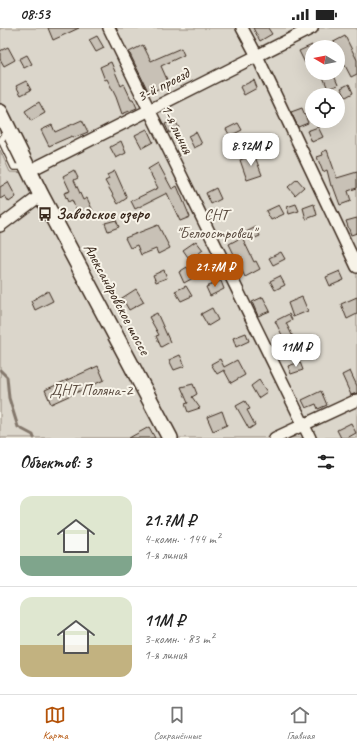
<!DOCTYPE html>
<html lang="ru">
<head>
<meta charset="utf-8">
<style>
	:root { --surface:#fff; --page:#f2f2f2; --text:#222; --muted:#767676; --line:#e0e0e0; --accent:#b45309 }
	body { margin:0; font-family:Caveat,sans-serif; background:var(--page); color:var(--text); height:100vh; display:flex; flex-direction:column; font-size:15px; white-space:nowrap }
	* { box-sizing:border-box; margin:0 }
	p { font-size:13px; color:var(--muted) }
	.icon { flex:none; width:22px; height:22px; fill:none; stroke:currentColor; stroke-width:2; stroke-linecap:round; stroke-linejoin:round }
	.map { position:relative; height:410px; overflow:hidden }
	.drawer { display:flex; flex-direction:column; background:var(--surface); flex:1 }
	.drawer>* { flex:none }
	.needle { width:26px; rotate:280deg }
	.buttons { position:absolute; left:305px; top:12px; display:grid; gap:8px }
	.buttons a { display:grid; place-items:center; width:40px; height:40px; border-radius:50%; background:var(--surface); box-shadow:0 4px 16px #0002; font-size:20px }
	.price { position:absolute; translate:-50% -34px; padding:0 9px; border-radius:8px; background:#fff; color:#222; font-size:13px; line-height:26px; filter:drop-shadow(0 1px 2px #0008) }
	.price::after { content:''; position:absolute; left:50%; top:24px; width:12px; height:9px; margin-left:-6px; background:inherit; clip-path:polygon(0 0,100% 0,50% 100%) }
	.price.selected { background:var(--accent); color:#fff }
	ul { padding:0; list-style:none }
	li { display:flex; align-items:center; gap:12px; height:100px; padding:0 20px }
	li+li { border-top:1px solid var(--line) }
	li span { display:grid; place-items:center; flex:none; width:112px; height:80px; border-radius:12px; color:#555 }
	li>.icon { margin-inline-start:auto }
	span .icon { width:48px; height:48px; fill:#fffc; stroke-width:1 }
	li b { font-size:17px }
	h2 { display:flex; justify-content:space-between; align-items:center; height:48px; padding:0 20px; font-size:17px }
	.status { display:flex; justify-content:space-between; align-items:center; height:28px; padding:0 20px; background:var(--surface); direction:ltr }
	.status svg { height:11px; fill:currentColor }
	.tabs { display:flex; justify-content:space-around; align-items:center; height:56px; border-top:1px solid var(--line); background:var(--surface); font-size:11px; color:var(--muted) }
	.tabs a { display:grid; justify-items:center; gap:2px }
	.tabs .selected { color:var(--accent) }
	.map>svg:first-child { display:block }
</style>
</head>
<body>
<div class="status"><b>08:53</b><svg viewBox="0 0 49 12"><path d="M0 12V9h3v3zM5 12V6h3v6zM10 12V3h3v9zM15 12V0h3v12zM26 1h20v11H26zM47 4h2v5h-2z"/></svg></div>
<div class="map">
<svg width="357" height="410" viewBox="0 0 357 410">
	<rect width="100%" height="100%" fill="#f7f3e8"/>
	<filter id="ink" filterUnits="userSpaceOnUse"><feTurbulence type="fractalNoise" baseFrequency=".025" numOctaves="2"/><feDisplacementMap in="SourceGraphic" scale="8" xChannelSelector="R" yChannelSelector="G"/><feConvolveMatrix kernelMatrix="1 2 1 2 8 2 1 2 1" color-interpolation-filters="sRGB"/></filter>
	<g filter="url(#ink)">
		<path fill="#dbd6cb" stroke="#8b8074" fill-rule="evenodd" d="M0 0H357V410H0V122L10 144 30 145 5 95 0 105ZM312 19H338V45H312ZM312 67H338V93H312Z"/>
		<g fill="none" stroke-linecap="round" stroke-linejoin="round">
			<path stroke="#84786c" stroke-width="3" d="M0 342 7 349 9 370 18 399 33 407 34 410"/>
		</g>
		<path fill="#c8c1b6" stroke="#3b2a1e" d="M48 0H79L53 12Z
			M253 0H268L272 6 260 13Z
			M97 8 104 20 96 24 89 12Z
			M345 8 357 32V46L351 49 338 24V19H324Z
			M143 17 151 33 181 20 184 27 161 38 169 56 149 65 129 24Z
			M312 17V31L305 35 299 23Z
			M8 19 15 32 4 38 0 31V23Z
			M27 27 32 36 24 40 19 31Z
			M111 34 121 58 124 56 131 71H133L137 80 122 86 116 69 107 51 105 52 100 39Z
			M333 45 338 57 328 61 323 49Z
			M254 52 257 60 244 67 240 59Z
			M26 53 31 62 21 67 16 58Z
			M349 56 353 65 346 69 341 60Z
			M39 74 45 85 31 93 25 83Z
			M302 80 308 95 298 99 291 84Z
			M82 92 88 104 73 110 72 108 49 118 41 102 52 97 55 104Z
			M175 92 179 100 169 105 165 96Z
			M238 95 242 102 230 108 226 101Z
			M318 99 323 109 312 114 307 103Z
			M147 101 153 114 142 120 135 107Z
			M196 104 202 116 194 120 188 108Z
			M121 113 126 125 116 130 110 119Z
			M327 122 337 150 357 144V160L348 163 351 173 340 177 333 158H331L327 142 323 144 317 129 323 127 322 124Z
			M254 126 262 147 247 152 240 132Z
			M158 135 172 161 177 158 190 189 180 193 167 165 135 181 131 173 158 160 148 141Z
			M74 142 78 150 74 152 83 172 87 170 93 183 79 189 72 172 68 174 64 165 70 163 63 148Z
			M115 143 127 170 118 176 105 153 109 151 107 147Z
			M297 151 304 159 295 167 288 159Z
			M8 154 16 169 9 174 5 168 0 171V159Z
			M216 160 221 171 211 176 206 165Z
			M296 176 299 183 289 186 287 179Z
			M314 176 317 187 306 191 303 180Z
			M279 177 284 186 271 192 266 183Z
			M357 190V205L351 207 346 193Z
			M116 192 119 199 108 203 105 195Z
			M158 197 170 220 158 226 156 221 141 227 137 217 130 220 125 210Z
			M256 199 260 208 250 212 246 204Z
			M242 209 254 234 256 233 260 241 245 249 229 216Z
			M196 213 203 222 190 232 183 222Z
			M281 224 285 231 273 237 269 230Z
			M187 239 193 250 184 255 179 244Z
			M164 242 167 250 156 254 153 247Z
			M340 243 344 252 330 258 326 249Z
			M280 248 285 257 275 262 270 253Z
			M221 253 224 261 210 268 206 259Z
			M186 258 192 268 181 273 175 263Z
			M136 261 144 274 129 282 122 270Z
			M48 263 53 273 35 282 31 273Z
			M263 269 270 283 258 288 252 274Z
			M302 269 308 283 293 289 288 275Z
			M357 269V286L347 291 341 276Z
			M212 280 218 292 208 298 201 286Z
			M157 285 170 314 161 319 156 308 159 307 149 289Z
			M289 286 292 292 286 295 293 309 285 313 275 293Z
			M246 305 249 313 236 319 233 310Z
			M180 327 185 338 174 342 169 332Z
			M220 331 224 339 237 332 245 347 231 355 224 342 217 346 211 336Z
			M300 334 303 342 291 346 288 338Z
			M98 338 104 352 51 376 45 362Z
			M350 343 357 358V365L351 367 342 347Z
			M259 352 267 364 258 370 251 358Z
			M193 356 197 366 192 369 200 380 188 384 185 376 188 375 181 359Z
			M321 363 327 377 318 381 316 376 306 380 302 372Z
			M245 373 250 381 247 382 255 397 249 401 236 378Z
			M222 383 227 397 213 403 207 389Z
			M351 395 356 405 347 410H341L337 402Z
			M149 399 155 410H129Z"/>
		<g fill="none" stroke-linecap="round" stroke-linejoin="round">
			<defs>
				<path id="lane" d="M8 103 1 112 14 139H27"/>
				<path id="street" d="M109 0 310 410
					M242 0 257 28 357 239
					M29 143 312 0
					M0 198 41 167
					M275 410 357 372"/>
				<path id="secondary" d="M0 84 41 167 170 410"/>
			</defs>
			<use href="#lane" stroke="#3b2a1e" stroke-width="8"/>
			<use href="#street" stroke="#3b2a1e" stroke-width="14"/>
			<use href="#secondary" stroke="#3b2a1e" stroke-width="18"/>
			<use href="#lane" stroke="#f7f3e8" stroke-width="5.5"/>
			<use href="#street" stroke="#f7f3e8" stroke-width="11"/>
			<use href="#secondary" stroke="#f7f3e8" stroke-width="15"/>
		</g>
	</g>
	<defs>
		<symbol id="bus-bare" viewBox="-9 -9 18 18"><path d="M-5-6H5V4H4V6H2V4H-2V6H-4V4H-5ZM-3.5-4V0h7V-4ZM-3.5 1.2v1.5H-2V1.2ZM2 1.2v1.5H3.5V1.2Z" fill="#3b2a1e" stroke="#f7f3e8" stroke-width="2.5" paint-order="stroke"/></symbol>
	</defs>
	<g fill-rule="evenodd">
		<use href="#bus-bare" x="35" y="176" width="20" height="20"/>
	</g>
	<g text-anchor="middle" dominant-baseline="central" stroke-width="4" stroke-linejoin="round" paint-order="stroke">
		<g font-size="16" fill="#3b2a1e" stroke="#f7f3e8">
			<text transform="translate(163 57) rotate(-27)">3-й проезд</text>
			<text transform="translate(177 101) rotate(64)">1-я линия</text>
			<text transform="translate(117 271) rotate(62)">Александровское шоссе</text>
		</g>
		<g font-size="16" font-weight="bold" fill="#3b2a1e" stroke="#f7f3e8" text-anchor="start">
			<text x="56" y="186">Заводское озеро</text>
		</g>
		<g font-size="16" fill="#5b4c41" stroke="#f7f3e8">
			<text x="216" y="187">СНТ<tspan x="216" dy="18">"Белоостровец"</tspan></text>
			<text x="91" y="362">ДНТ Поляна-2</text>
		</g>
	</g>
</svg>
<div class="buttons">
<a><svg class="needle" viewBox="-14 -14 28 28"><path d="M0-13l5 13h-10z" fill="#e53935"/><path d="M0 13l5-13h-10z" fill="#767676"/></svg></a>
<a><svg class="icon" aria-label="locate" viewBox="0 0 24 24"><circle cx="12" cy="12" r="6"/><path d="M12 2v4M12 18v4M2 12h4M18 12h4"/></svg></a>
</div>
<b class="price" style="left:251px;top:139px">8.92M ₽</b>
<b class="price selected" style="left:215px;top:260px">21.7M ₽</b>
<b class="price" style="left:296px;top:340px">11M ₽</b>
</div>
<section class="drawer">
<h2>Объектов: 3<svg class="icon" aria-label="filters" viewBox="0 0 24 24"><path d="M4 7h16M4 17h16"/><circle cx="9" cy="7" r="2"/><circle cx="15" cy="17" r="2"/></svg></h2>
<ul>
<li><span style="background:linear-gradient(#dfe7d0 75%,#7fa58c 0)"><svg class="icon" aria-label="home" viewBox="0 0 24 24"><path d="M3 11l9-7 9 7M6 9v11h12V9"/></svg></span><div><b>21.7M ₽</b><p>4-комн. · 144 m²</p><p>1-я линия</p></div></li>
<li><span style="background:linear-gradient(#dfe7d0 60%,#c2b280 0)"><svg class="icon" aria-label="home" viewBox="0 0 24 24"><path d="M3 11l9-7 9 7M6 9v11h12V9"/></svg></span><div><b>11M ₽</b><p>3-комн. · 83 m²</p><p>1-я линия</p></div></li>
</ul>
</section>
<nav class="tabs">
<a class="selected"><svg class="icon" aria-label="map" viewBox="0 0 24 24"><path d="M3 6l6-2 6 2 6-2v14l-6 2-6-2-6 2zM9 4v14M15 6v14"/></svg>Карта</a>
<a><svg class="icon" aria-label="saved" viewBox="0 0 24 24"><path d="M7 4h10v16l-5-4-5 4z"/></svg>Сохранённые</a>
<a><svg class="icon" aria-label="home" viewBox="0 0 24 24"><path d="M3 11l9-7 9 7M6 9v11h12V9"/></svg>Главная</a>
</nav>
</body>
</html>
